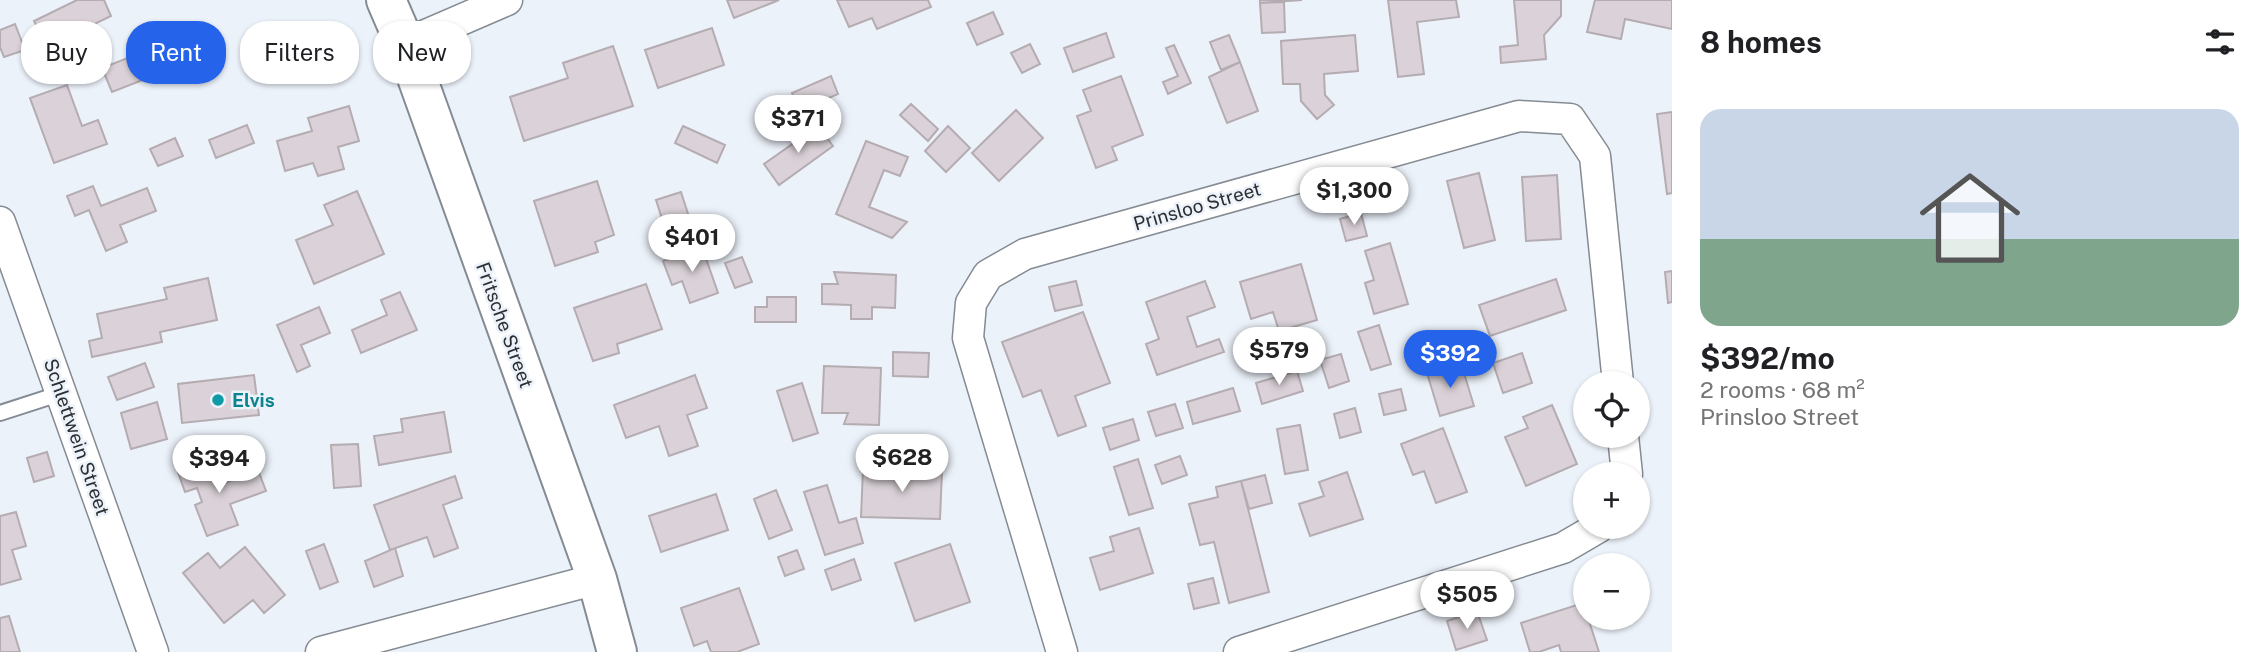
<!DOCTYPE html>
<html lang="en">
<head>
<meta charset="utf-8">
<style>
	:root { --surface:#fff; --page:#f6f6f6; --text:#202124; --muted:#757577; --accent:#2563eb }
	body { margin:0; font-family:"Public Sans",sans-serif; background:var(--page); color:var(--text); height:100vh; display:flex; flex-direction:column; font-size:26px; white-space:nowrap }
	* { box-sizing:border-box; margin:0 }
	p { font-size:23px; color:var(--muted) }
	.icon { flex:none; width:38px; height:38px; fill:none; stroke:currentColor; stroke-width:2; stroke-linecap:round; stroke-linejoin:round }
	.map { position:relative; flex:1; overflow:hidden }
	.panel { display:flex; flex-direction:column; background:var(--surface); width:595px }
	.panel>* { flex:none }
	.guide { position:absolute; left:21px; top:21px; width:665px; height:63px; display:flex; gap:14px }
	.controls { position:absolute; left:1573px; top:371px; display:grid; gap:14px }
	.controls a { display:grid; place-items:center; width:77px; height:77px; border-radius:50%; background:var(--surface); box-shadow:0 2px 5px #0004; font-size:35px }
	.price { position:absolute; translate:-50% -60px; padding:0 16px; border-radius:24px; background:#fff; color:#222; font-size:23px; line-height:46px; filter:drop-shadow(0 2px 4px #0008) }
	.price::after { content:''; position:absolute; left:50%; top:42px; width:21px; height:16px; margin-left:-10px; background:inherit; clip-path:polygon(0 0,100% 0,50% 100%) }
	.price.selected { background:var(--accent); color:#fff }
	ul { padding:0; list-style:none }
	li { display:grid; align-content:center; gap:14px; height:371px; padding:0 28px }
	li span { display:grid; place-items:center; height:217px; border-radius:21px; color:#555 }
	li>.icon { margin-inline-start:auto }
	span .icon { width:126px; height:126px; fill:#fffc; stroke-width:1 }
	li b { font-size:30px }
	h2 { display:flex; justify-content:space-between; align-items:center; height:84px; padding:0 28px; font-size:30px }
	.pill { padding:0 24px; border-radius:28px; background:var(--surface); box-shadow:0 2px 5px #0004; font-size:24px; line-height:63px }
	.pill.selected { background:var(--accent); color:#fff }
	main { display:flex; flex:1; min-height:0 }
	.map>svg:first-child { display:block }
</style>
</head>
<body>
<main>
<div class="map">
<svg width="1672" height="652" viewBox="0 0 1672 652">
	<rect width="100%" height="100%" fill="#ecf2fa"/>
	<path fill="#dad2d8" stroke="#b5acb2" stroke-width="2" d="M77 0H104L111 16 47 47 34 21Z
		M727 0H779L734 18Z
		M837 0H928L931 7 877 29 872 18 849 27Z
		M1260 0H1302L1260 3Z
		M1388 0H1456L1459 17 1417 22 1424 74 1398 77Z
		M1514 0H1561V16L1544 35 1546 59 1501 63 1500 47 1518 45Z
		M1595 0H1672V29L1625 19 1621 39 1587 32Z
		M1284 2 1285 32 1262 33 1260 3Z
		M993 12 1003 34 977 45 967 23Z
		M15 24 25 50 4 57 0 47V30Z
		M712 28 724 65 658 88 645 50Z
		M1106 33 1114 57 1073 72 1064 48Z
		M245 35 309 39 308 70 243 66Z
		M1229 35 1240 62 1221 70 1210 42Z
		M1355 35 1358 71 1324 74 1325 95 1334 105 1317 119 1301 101 1300 84H1283L1281 41Z
		M192 37 208 74 190 81 174 45Z
		M1030 44 1040 64 1022 73 1011 53Z
		M1174 45 1191 83 1168 94 1163 82 1178 76 1166 48Z
		M613 46 633 106 524 141 510 97 568 78 563 63Z
		M143 52 153 76 112 92 102 68Z
		M1240 62 1258 111 1227 123 1209 77Z
		M831 76 838 94 799 111 792 93Z
		M1121 76 1143 135 1112 147 1117 160 1096 168 1077 116 1091 111 1083 90Z
		M67 85 82 126 98 120 107 144 54 163 30 98Z
		M911 104 938 129 928 141 900 115Z
		M349 106 359 141 338 147 344 169 318 176 313 163 285 171 277 141 312 131 308 118Z
		M1016 110 1043 138 999 181 972 153Z
		M1672 112V193L1667 194 1657 114Z
		M247 125 254 143 216 158 209 140Z
		M683 126 725 145 717 163 675 143Z
		M818 126 833 146 779 185 764 164Z
		M948 126 970 148 946 172 925 151Z
		M175 138 183 156 158 166 150 149Z
		M866 141 908 157 900 176 884 170 869 207 907 222 892 238 836 214Z
		M1479 173 1495 240 1464 248 1447 181Z
		M1557 175 1561 239 1526 241 1522 177Z
		M597 181 614 235 595 242 598 252 555 266 534 201Z
		M93 186 101 206 147 188 156 211 120 225 127 242 106 251 89 210 75 216 67 196Z
		M357 191 384 254 314 284 296 240 333 225 324 205Z
		M681 192 690 220 665 228 656 200Z
		M1361 213 1367 236 1346 241 1340 219Z
		M1390 243 1408 304 1374 314 1365 283 1374 280 1365 251Z
		M702 247 718 293 690 303 682 281 672 285 663 261Z
		M742 257 752 282 735 288 725 263Z
		M1301 264 1317 320 1279 331 1273 312 1251 319 1240 282Z
		M1672 271V302L1668 303 1665 272Z
		M834 272 896 275 895 308 872 307V319H851V305L822 304V284H838Z
		M208 278 217 320 160 332 162 342 92 357 89 341 102 338 97 314 167 299 164 288Z
		M1556 279 1566 310 1490 336 1479 305Z
		M1076 281 1082 305 1055 311 1049 287Z
		M1205 281 1215 307 1187 317 1197 347 1219 339 1224 352 1157 375 1146 344 1159 339 1146 302Z
		M646 284 662 329 617 344 619 353 593 361 574 308Z
		M400 292 417 330 361 353 352 330 387 315 381 300Z
		M767 297H796V322H755V307H767Z
		M319 307 330 333 301 345 310 366 297 372 277 325Z
		M1083 312 1110 383 1075 396 1086 426 1058 436 1041 390 1023 397 1002 342Z
		M1379 325 1391 364 1371 370 1358 332Z
		M893 352 929 353 928 377 893 376Z
		M1522 353 1532 383 1503 393 1493 363Z
		M1341 354 1349 381 1329 388 1320 360Z
		M145 363 154 387 117 400 108 377Z
		M1461 363 1474 406 1440 416 1427 373Z
		M824 366 881 368 879 425 844 424 848 413H822Z
		M1297 371 1303 391 1262 404 1256 383Z
		M254 375 259 415 182 423 178 384Z
		M695 375 707 408 687 415 698 446 669 456 659 426 626 438 614 405Z
		M802 383 818 433 793 441 777 391Z
		M1233 388 1240 411 1193 424 1187 402Z
		M1401 389 1406 410 1384 415 1379 394Z
		M157 402 167 439 131 449 121 413Z
		M1175 404 1183 428 1156 436 1148 412Z
		M1552 405 1577 464 1526 486 1505 437 1528 428 1523 417Z
		M1355 408 1361 432 1340 438 1334 414Z
		M444 412 451 452 379 465 374 436 403 432 401 419Z
		M1133 419 1139 440 1110 450 1103 428Z
		M1300 425 1308 470 1285 474 1277 429Z
		M1443 428 1467 492 1436 503 1424 471 1413 475 1401 444Z
		M358 444 361 486 334 488 331 445Z
		M47 452 54 476 34 482 27 458Z
		M1180 456 1187 475 1162 484 1155 465Z
		M1138 459 1153 508 1129 515 1114 467Z
		M210 460 219 485 258 470 266 491 230 504 238 525 207 536 195 505 202 502 197 488 185 492 178 472Z
		M863 469 942 471 940 519 861 517Z
		M1347 472 1363 519 1310 536 1299 504 1324 496 1319 482Z
		M1265 475 1272 503 1249 509 1241 481Z
		M455 476 462 498 443 505 458 548 434 557 427 537 390 550 374 505Z
		M1241 481 1269 592 1229 603 1214 542 1200 545 1189 504 1218 497 1216 487Z
		M827 485 839 523 856 518 863 543 825 555 804 492Z
		M776 490 792 530 769 539 754 499Z
		M716 494 728 530 661 552 649 516Z
		M16 512 26 546 12 550 21 579 0 585V516Z
		M1139 528 1153 573 1100 590 1090 558 1114 551 1110 537Z
		M324 544 338 582 320 589 306 551Z
		M950 544 970 602 915 621 895 563Z
		M245 547 285 595 264 613 253 600 224 623 183 573 208 553 220 568Z
		M395 548 403 576 374 587 365 561Z
		M797 550 804 569 785 576 778 557Z
		M854 559 861 580 832 590 825 570Z
		M1213 578 1219 603 1194 609 1188 584Z
		M739 588 759 644 737 652H711L707 641 694 646 681 608Z
		M1583 603 1586 618H1588L1599 652H1561L1559 645 1539 652H1530L1521 623Z
		M1477 611 1487 640 1456 650 1447 621Z
		M9 616 20 652H0V618Z"/>
	<g fill="none" stroke-linecap="round" stroke-linejoin="round">
		<defs>
			<path id="lane" d="M0 413 62 393"/>
			<path id="street" d="M405 44 507 0
				M0 222 153 652
				M1623 436 1627 474
				M321 652 597 579
				M1062 652 968 338 971 303 988 275 1025 254 1519 116 1570 119 1595 156 1618 383
				M1239 652 1563 548 1599 527"/>
			<path id="secondary" d="M386 0 405 44 597 579 617 652"/>
		</defs>
		<use href="#lane" stroke="#858b92" stroke-width="18"/>
		<use href="#street" stroke="#858b92" stroke-width="33"/>
		<use href="#secondary" stroke="#858b92" stroke-width="42"/>
		<use href="#lane" stroke="#fff" stroke-width="14"/>
		<use href="#street" stroke="#fff" stroke-width="30"/>
		<use href="#secondary" stroke="#fff" stroke-width="38"/>
	</g>
	<circle fill="#0f9aa8" stroke="#ecf2fa" stroke-width="2.5" cx="218" cy="400" r="7"/>
	<g text-anchor="middle" dominant-baseline="central" stroke-width="5" stroke-linejoin="round" paint-order="stroke">
		<g font-size="19" fill="#2c2e31" stroke="#ecf2fa">
			<text transform="translate(1197 206) rotate(-16)">Prinsloo Street</text>
			<text transform="translate(505 325) rotate(70)">Fritsche Street</text>
			<text transform="translate(77 437) rotate(71)">Schlettwein Street</text>
		</g>
		<g font-size="19" font-weight="bold" fill="#0d838f" stroke="#ecf2fa" text-anchor="start">
			<text x="232" y="400">Elvis</text>
		</g>
	</g>
</svg>
<div class="controls">
<a><svg class="icon" aria-label="locate" viewBox="0 0 24 24"><circle cx="12" cy="12" r="6"/><path d="M12 2v4M12 18v4M2 12h4M18 12h4"/></svg></a>
<a>+</a>
<a>−</a>
</div>
<b class="price" style="left:798px;top:155px">$371</b>
<b class="price" style="left:1354px;top:227px">$1,300</b>
<b class="price" style="left:692px;top:274px">$401</b>
<b class="price" style="left:1279px;top:387px">$579</b>
<b class="price selected" style="left:1450px;top:390px">$392</b>
<b class="price" style="left:902px;top:494px">$628</b>
<b class="price" style="left:219px;top:495px">$394</b>
<b class="price" style="left:1467px;top:631px">$505</b>
<div class="guide">
<a class="pill">Buy</a>
<a class="pill selected">Rent</a>
<a class="pill">Filters</a>
<a class="pill">New</a>
</div>
</div>
<section class="panel">
<h2>8 homes<svg class="icon" aria-label="filters" viewBox="0 0 24 24"><path d="M4 7h16M4 17h16"/><circle cx="9" cy="7" r="2"/><circle cx="15" cy="17" r="2"/></svg></h2>
<ul>
<li><span style="background:linear-gradient(#c9d6e8 60%,#7fa58c 0)"><svg class="icon" aria-label="home" viewBox="0 0 24 24"><path d="M3 11l9-7 9 7M6 9v11h12V9"/></svg></span><div><b>$392/mo</b><p>2 rooms · 68 m²</p><p>Prinsloo Street</p></div></li>
</ul>
</section>
</main>
</body>
</html>
